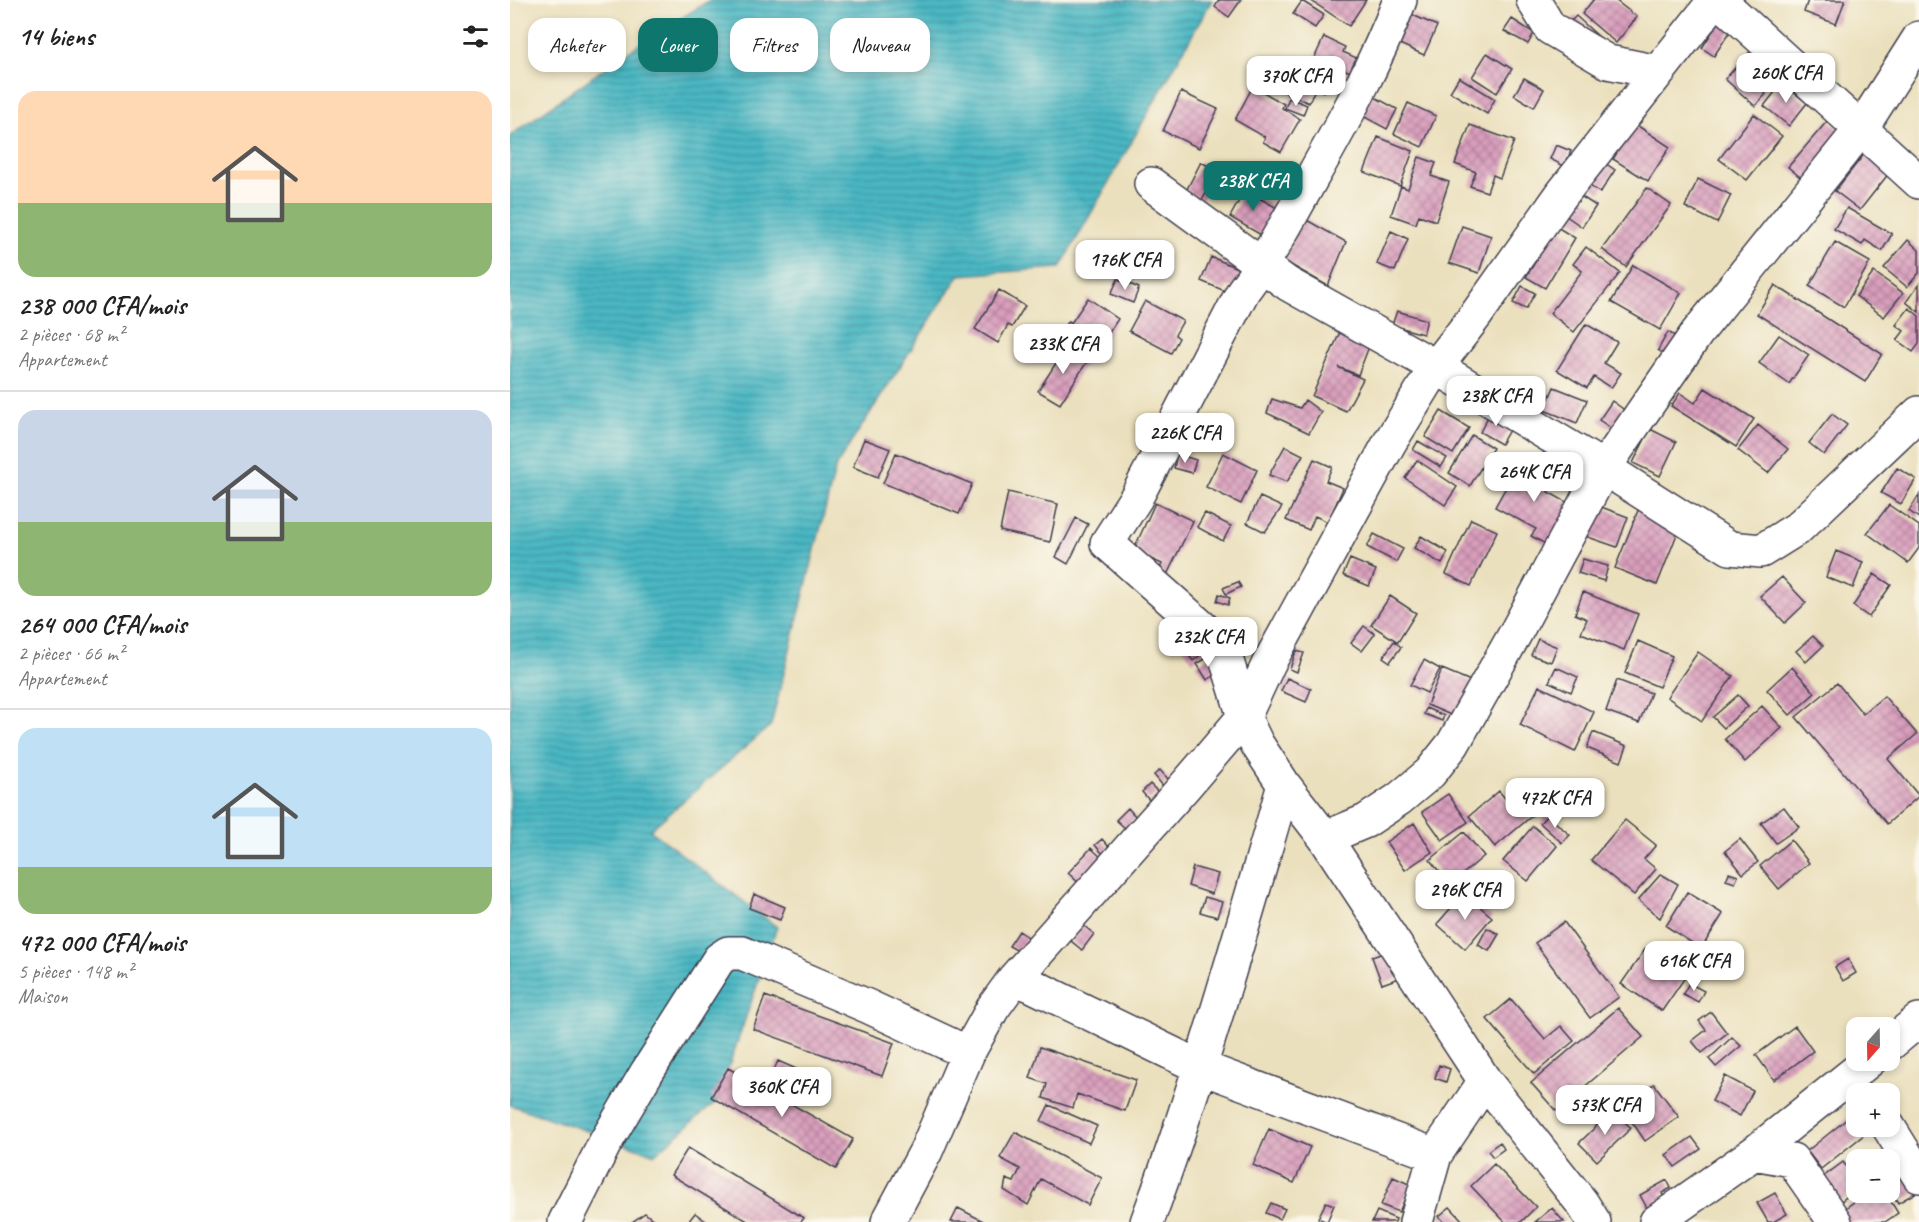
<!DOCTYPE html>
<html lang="fr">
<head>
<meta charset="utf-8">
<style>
	:root { --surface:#fff; --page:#f2f2f2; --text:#222; --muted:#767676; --line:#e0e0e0; --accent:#0f766e }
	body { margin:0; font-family:Caveat,sans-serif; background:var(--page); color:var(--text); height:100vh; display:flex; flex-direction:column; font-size:22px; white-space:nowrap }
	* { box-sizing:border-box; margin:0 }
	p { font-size:20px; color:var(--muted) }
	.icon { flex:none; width:33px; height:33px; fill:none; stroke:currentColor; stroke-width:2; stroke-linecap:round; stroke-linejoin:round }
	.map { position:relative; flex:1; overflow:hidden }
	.side { display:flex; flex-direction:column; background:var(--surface); width:510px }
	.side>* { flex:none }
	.guide { position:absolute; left:18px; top:18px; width:570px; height:54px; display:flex; gap:12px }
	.needle { width:39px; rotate:200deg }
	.tools { position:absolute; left:1336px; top:1017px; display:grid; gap:12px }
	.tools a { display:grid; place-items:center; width:54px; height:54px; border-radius:12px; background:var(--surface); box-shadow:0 3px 9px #0003; font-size:30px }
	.price { position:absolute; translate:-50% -51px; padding:0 14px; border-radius:12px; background:#fff; color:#222; font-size:20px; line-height:39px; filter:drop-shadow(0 2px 3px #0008) }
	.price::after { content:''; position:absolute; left:50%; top:36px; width:18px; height:14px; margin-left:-9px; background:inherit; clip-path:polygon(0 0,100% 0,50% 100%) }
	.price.selected { background:var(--accent); color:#fff }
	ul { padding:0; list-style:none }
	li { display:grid; align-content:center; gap:12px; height:318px; padding:0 18px }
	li+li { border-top:2px solid var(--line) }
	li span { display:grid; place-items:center; height:186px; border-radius:18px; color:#555 }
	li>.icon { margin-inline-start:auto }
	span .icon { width:108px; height:108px; fill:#fffc; stroke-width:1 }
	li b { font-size:26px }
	h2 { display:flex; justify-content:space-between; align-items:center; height:72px; padding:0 18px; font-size:26px }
	.tag { padding:0 21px; border-radius:18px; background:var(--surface); box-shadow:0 3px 9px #0003; font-size:21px; line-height:54px }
	.tag.selected { background:var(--accent); color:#fff }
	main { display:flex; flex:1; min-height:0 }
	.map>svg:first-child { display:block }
</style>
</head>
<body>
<main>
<section class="side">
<h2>14 biens<svg class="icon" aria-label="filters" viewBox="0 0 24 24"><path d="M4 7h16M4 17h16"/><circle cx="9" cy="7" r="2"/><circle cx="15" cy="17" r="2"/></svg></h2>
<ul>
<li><span style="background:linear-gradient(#ffd9b3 60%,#8fb573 0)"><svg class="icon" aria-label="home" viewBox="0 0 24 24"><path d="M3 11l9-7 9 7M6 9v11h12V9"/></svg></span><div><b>238 000 CFA/mois</b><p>2 pièces · 68 m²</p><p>Appartement</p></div></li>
<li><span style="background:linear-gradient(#c9d6e8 60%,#8fb573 0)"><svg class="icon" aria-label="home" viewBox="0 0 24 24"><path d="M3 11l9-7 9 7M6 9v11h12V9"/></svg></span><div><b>264 000 CFA/mois</b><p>2 pièces · 66 m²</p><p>Appartement</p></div></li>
<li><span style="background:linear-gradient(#bfe0f5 75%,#8fb573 0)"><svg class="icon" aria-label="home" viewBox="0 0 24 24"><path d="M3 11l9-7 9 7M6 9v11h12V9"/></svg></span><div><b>472 000 CFA/mois</b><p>5 pièces · 148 m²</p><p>Maison</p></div></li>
</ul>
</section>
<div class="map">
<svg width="1409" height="1222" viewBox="0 0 1409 1222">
	<defs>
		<pattern id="water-rules" width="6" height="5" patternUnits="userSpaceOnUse" patternTransform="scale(1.5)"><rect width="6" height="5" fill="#49b7c3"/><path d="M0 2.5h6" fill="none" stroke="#3c94a0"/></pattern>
		<pattern id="building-cross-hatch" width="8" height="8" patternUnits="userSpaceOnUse" patternTransform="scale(1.5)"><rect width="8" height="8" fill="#d99ebc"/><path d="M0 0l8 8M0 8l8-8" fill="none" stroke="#b0809a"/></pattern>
	</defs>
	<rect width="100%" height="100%" fill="#fbf7ec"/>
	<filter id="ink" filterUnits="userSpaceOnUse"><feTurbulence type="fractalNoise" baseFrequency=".0167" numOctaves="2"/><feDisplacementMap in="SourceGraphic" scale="12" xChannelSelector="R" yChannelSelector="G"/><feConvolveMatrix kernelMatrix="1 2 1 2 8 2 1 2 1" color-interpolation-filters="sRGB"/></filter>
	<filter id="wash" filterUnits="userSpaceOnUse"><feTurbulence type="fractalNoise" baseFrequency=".008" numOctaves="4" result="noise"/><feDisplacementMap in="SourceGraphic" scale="24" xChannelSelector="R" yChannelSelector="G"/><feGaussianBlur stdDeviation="1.35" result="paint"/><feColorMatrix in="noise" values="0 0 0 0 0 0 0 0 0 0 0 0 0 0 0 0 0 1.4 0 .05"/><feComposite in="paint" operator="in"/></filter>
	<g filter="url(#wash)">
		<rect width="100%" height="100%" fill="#ebe0bd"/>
		<path fill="url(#water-rules)" stroke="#366c7f" stroke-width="1.5" d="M200 0H702L550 268 449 275 326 466 261 725 140 830 267 927 207 1101 145 1154 0 1105V136L117 52Z"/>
		<g id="blocks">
			<path fill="url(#building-cross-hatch)" d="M709 0H731L719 17 705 7Z
				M800 0H856L839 26Z
				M1083 0H1105L1127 17 1106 43 1072 14Z
				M1298 0H1335L1326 24 1294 12Z
				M792 1 814 15 805 28 783 14Z
				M896 12 927 26 914 55 883 41Z
				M1066 16 1089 37 1082 45 1058 24Z
				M1211 18 1223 27 1204 56 1192 48Z
				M1002 19 1024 33 1018 44 994 31Z
				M814 37 835 47 833 52 849 59 842 73 827 66 814 92 793 83Z
				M1248 43 1261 55 1239 78 1256 94 1245 106 1215 79Z
				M977 53 1002 69 987 93 962 77Z
				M760 63 788 81 779 95 751 77Z
				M949 77 985 99 977 114 940 92Z
				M1014 78 1034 89 1024 107 1004 95Z
				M788 83 805 89 799 103 783 96Z
				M1272 83 1297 103 1279 126 1254 106Z
				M743 86 774 104 772 108 790 119 771 152 753 142 755 137 725 120Z
				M671 92 708 109 689 148 653 131Z
				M859 94 887 109 877 129 849 114Z
				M779 98 797 105 793 115 775 108Z
				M898 103 926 116 912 147 884 134Z
				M1244 114 1272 136 1237 180 1209 159Z
				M1318 120 1336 135 1296 182 1278 167Z
				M1125 124 1160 147 1138 181 1103 159Z
				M960 125 1004 141 990 178 983 175 977 192 960 186 966 172 945 164Z
				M868 137 903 151 890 186 854 172Z
				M1046 145 1061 151 1054 166 1040 159Z
				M1359 148 1383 168 1350 210 1325 191Z
				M909 157 926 163 921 176 939 182 926 221 909 215 906 224 881 215 891 186 898 189Z
				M1092 161 1105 170 1090 193 1076 183Z
				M691 162 723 179 714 195 700 187 692 200 676 191Z
				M1188 179 1221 195 1207 223 1175 207Z
				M1137 188 1161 205 1116 267 1092 249Z
				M735 190 767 208 751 235 720 217Z
				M1069 195 1086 206 1072 227 1055 215Z
				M1337 208 1382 234 1372 251 1355 240 1352 245 1324 229Z
				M793 218 836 242 818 286 774 261Z
				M952 226 981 236 969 273 939 263Z
				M1047 227 1065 238 1035 288 1016 277Z
				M881 231 898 239 885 271 867 264Z
				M1398 240 1409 250V273L1397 287 1374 268Z
				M1325 242 1360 262 1334 307 1299 286Z
				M1076 247 1110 273 1064 332 1040 313 1072 271 1063 264Z
				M701 257 734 271 726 289 717 286 715 291 691 281Z
				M1123 265 1171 293 1150 330 1101 302Z
				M1364 272 1393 293 1374 317 1346 296Z
				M608 279 629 288 623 303 601 294Z
				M1409 284V312L1396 302Z
				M1265 285 1372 354 1355 382 1247 314Z
				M1012 286 1025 293 1016 309 1003 303Z
				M489 290 515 306 502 327 498 325 488 343 465 329Z
				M578 298 608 319 583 357 549 335 559 321 561 323Z
				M635 301 673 321 665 335 669 338 661 353 619 331Z
				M1399 308 1409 316V344L1403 352 1387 340 1394 331 1386 325Z
				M887 311 917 320 913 334 882 325Z
				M1076 324 1107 342 1094 363 1111 373 1101 388 1084 377 1077 388 1047 370Z
				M830 332 860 344 848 375 828 367 853 379 836 411 802 396Z
				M1158 332 1170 339 1160 358 1148 350Z
				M1269 335 1299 355 1279 384 1249 363Z
				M557 346 578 360 550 404 528 391Z
				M1044 387 1077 400 1067 423 1034 410Z
				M1195 388 1244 419 1226 447 1161 406 1170 393 1185 403Z
				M762 399 790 408 795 400 811 412 799 433 757 413Z
				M1102 401 1120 414 1107 432 1089 420Z
				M931 411 959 428 943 454 915 437Z
				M981 411 1003 423 991 444 970 432Z
				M1322 414 1337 425 1314 455 1299 443Z
				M1248 425 1278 449 1258 473 1228 450Z
				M1140 429 1166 442 1150 476 1123 463Z
				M962 435 983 448 960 486 939 473Z
				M354 439 380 449 368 477 343 467Z
				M908 441 937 458 931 467 903 450Z
				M1039 443 1063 456 1057 467 1033 454Z
				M775 446 793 455 777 482 759 475Z
				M386 453 462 484 449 514 373 483Z
				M713 453 747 470 731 504 696 487Z
				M667 454 686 460 682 473 664 468Z
				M804 459 822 467 816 481 833 488 818 522 805 516 799 530 776 520Z
				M907 460 947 487 935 505 895 478Z
				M1010 462 1044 481 1038 492 1062 505 1039 546 1021 536 1026 529 985 507Z
				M1387 468 1406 479 1391 504 1371 493Z
				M498 492 548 504 540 542 490 531Z
				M1409 495V518L1399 511Z
				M750 497 772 507 755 532 737 523Z
				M645 503 683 521 655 579 647 575 652 564 623 551Z
				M1086 505 1118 517 1107 547 1075 536Z
				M1379 505 1409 526V548L1398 563 1357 533Z
				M1129 508 1171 524 1147 585 1105 568Z
				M695 513 721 526 713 541 687 527Z
				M566 518 578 524 558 564 546 557Z
				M961 519 987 531 961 586 936 574Z
				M864 534 893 549 886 562 857 547Z
				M911 536 938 552 932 564 904 548Z
				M1326 551 1353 562 1343 588 1316 577Z
				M840 559 866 570 859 586 833 575Z
				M1073 559 1098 566 1094 581 1068 573Z
				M1364 574 1381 585 1359 617 1343 606Z
				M1272 577 1296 603 1275 623 1250 596Z
				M728 582 731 587 716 594 713 588Z
				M1073 592 1128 614 1114 650 1071 633 1077 619 1065 614Z
				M709 594 720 598 718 605 707 601Z
				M880 596 906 613 888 642 861 625Z
				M854 626 865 634 852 651 841 643Z
				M675 627 694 652 683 661 664 636Z
				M1303 636 1313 646 1296 662 1286 651Z
				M1028 639 1047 647 1041 662 1021 655Z
				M884 641 891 647 880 662 873 657Z
				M1128 641 1162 656 1149 687 1115 673Z
				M786 651 794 653 787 672 780 669Z
				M1188 652 1223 676 1192 721 1157 697Z
				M700 656 710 672 697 680 687 664Z
				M914 660 930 669 917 693 900 685Z
				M1046 667 1068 677 1061 692 1039 682Z
				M1282 667 1305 693 1280 715 1257 690Z
				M932 669 963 682 948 718 917 705Z
				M777 678 801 689 796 702 771 691Z
				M1107 680 1141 693 1129 723 1096 711Z
				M1327 683 1353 714 1374 696 1407 734 1378 759 1409 796 1377 824 1286 717Z
				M1029 686 1084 712 1065 752 1010 725Z
				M1228 695 1238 706 1214 728 1203 717Z
				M1252 706 1272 728 1235 762 1215 739Z
				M916 708 934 716 932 721 914 714Z
				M1083 732 1117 746 1111 762 1077 748Z
				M650 770 659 780 653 786 644 775Z
				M640 784 648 792 639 800 632 792Z
				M1013 789 1030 809 985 847 959 816 989 791 998 802Z
				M938 794 958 822 932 840 912 812Z
				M1274 807 1289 827 1266 843 1251 823Z
				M618 808 626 817 615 828 606 820Z
				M1037 815 1060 835 1052 843 1030 823Z
				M1115 820 1146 845 1134 859 1146 869 1124 895 1081 860Z
				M904 823 922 852 895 870 876 842Z
				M1023 826 1047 846 1018 881 993 861Z
				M954 832 974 856 940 885 920 860Z
				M592 839 600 848 593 854 585 845Z
				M1230 839 1248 862 1233 874 1215 851Z
				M1281 840 1299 863 1269 889 1250 866Z
				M581 848 595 861 572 886 558 873Z
				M683 867 708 874 702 894 678 886Z
				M1219 873 1228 876 1225 883 1216 880Z
				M1151 874 1168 884 1150 918 1128 900Z
				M1177 892 1213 914 1191 949 1156 926Z
				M954 893 982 917 955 949 927 924Z
				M244 894 275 907 270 920 239 908Z
				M695 897 712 902 707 917 690 912Z
				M1054 922 1109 997 1080 1018 1025 943Z
				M573 925 584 934 572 950 561 941Z
				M977 928 989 934 979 951 968 945Z
				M509 931 519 938 510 952 499 946Z
				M1136 948 1176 976 1152 1011 1111 984Z
				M879 951 889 978 872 984 862 957Z
				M1338 959 1346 973 1333 981 1325 967Z
				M1179 983 1194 991 1188 1002 1173 994Z
				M255 996 384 1043 372 1076 243 1029Z
				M1001 999 1035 1039 1051 1026 1064 1041 1024 1074 977 1019Z
				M1108 1008 1133 1037 1046 1111 1021 1083Z
				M1201 1012 1217 1033 1192 1053 1182 1041 1196 1030 1189 1021Z
				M1285 1026 1303 1051 1264 1080 1246 1055Z
				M1222 1037 1231 1046 1206 1067 1199 1059Z
				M530 1047 626 1080 615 1111 567 1094 563 1108 533 1098 537 1084 520 1078Z
				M268 1061 316 1082 307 1102 259 1081Z
				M929 1065 940 1069 936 1082 925 1078Z
				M218 1068 343 1139 326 1169 201 1097Z
				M1215 1076 1243 1091 1230 1116 1202 1101Z
				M1144 1084 1169 1117 1135 1141 1112 1107Z
				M539 1105 587 1126 579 1143 531 1121Z
				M1103 1110 1121 1128 1087 1161 1069 1143Z
				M1347 1111V1126H1365L1311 1169 1297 1151Z
				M759 1129 800 1147 784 1183 743 1165Z
				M505 1132 592 1178 578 1205 531 1179 518 1205 494 1190 496 1179 504 1182 510 1169 490 1158Z
				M1182 1137 1191 1149 1165 1167 1156 1155Z
				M990 1142 994 1149 983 1157 978 1151Z
				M178 1148 294 1218 291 1222H239L161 1175Z
				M1333 1162 1347 1180V1189L1323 1207 1305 1183Z
				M984 1164 1026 1207 1011 1222H995L961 1186Z
				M1393 1168 1407 1192 1388 1203 1380 1190V1176Z
				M883 1177 901 1185 889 1212 871 1205Z
				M1157 1180 1161 1188 1152 1193 1154 1198 1137 1208 1130 1195Z
				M1358 1192H1375L1388 1213 1375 1222H1336L1330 1212Z
				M1265 1193 1277 1214 1263 1222H1258L1247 1203Z
				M816 1202 824 1205 817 1222 808 1218Z
				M761 1203 775 1209 770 1219 756 1213Z
				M940 1207 954 1222H934L929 1216Z
				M448 1208 475 1222H441Z
				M1042 1208 1054 1222H1025Z
				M867 1211 886 1219 885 1222H862Z
				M135 1213 146 1222H122Z
				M185 1213 197 1222H178Z"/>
		</g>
	</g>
	<g filter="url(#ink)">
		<use href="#blocks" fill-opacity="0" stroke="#403e4e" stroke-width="1.5"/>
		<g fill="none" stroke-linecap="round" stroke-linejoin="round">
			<defs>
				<path id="minor" d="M1023 0 1040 28 1098 62 1148 72
					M1209 0 1409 182
					M641 184 778 284 926 367 1094 468 1220 548 1251 551 1288 528 1409 413
					M774 785 815 838 975 1081 1072 1203 1084 1222
					M815 838 856 821 889 799 920 773 943 744 1005 634 1094 468 1187 333 1351 129 1409 38
					M504 979 521 985 690 1067 925 1155
					M1380 1044 1409 1020
					M1378 1126 1409 1176
					M1244 1153 1282 1160 1325 1222
					M55 1222 95 1143 137 1072 209 959 218 953H232L357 1006 458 1053
					M378 1222 416 1151 458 1053 483 1008 504 979 675 786 734 717 759 663 880 442 926 367 966 315 1052 194 1205 0
					M637 1222C690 1079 731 931 774 785L747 744 734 717 712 645 597 543 626 498 733 291C759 257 779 219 800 181 833 123 866 63 890 0
					M906 1222 925 1155 975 1081
					M1146 1222 1244 1153 1360 1060"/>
			</defs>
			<use href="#minor" stroke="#403e4e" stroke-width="36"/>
			<use href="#minor" stroke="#fff" stroke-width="33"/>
		</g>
	</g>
</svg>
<div class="tools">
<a><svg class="needle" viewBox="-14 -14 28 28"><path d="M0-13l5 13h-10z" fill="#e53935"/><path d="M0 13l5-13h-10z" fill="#767676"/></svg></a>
<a>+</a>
<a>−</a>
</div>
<b class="price" style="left:1276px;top:104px">260K CFA</b>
<b class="price" style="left:786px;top:107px">370K CFA</b>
<b class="price selected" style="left:743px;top:212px">238K CFA</b>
<b class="price" style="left:615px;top:291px">176K CFA</b>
<b class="price" style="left:553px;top:375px">233K CFA</b>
<b class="price" style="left:986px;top:427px">238K CFA</b>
<b class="price" style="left:675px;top:464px">226K CFA</b>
<b class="price" style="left:1024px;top:503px">264K CFA</b>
<b class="price" style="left:698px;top:668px">232K CFA</b>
<b class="price" style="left:1045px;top:829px">472K CFA</b>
<b class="price" style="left:955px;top:921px">296K CFA</b>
<b class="price" style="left:1184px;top:992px">616K CFA</b>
<b class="price" style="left:272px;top:1118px">360K CFA</b>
<b class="price" style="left:1095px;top:1136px">573K CFA</b>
<div class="guide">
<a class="tag">Acheter</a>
<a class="tag selected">Louer</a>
<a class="tag">Filtres</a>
<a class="tag">Nouveau</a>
</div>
</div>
</main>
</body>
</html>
